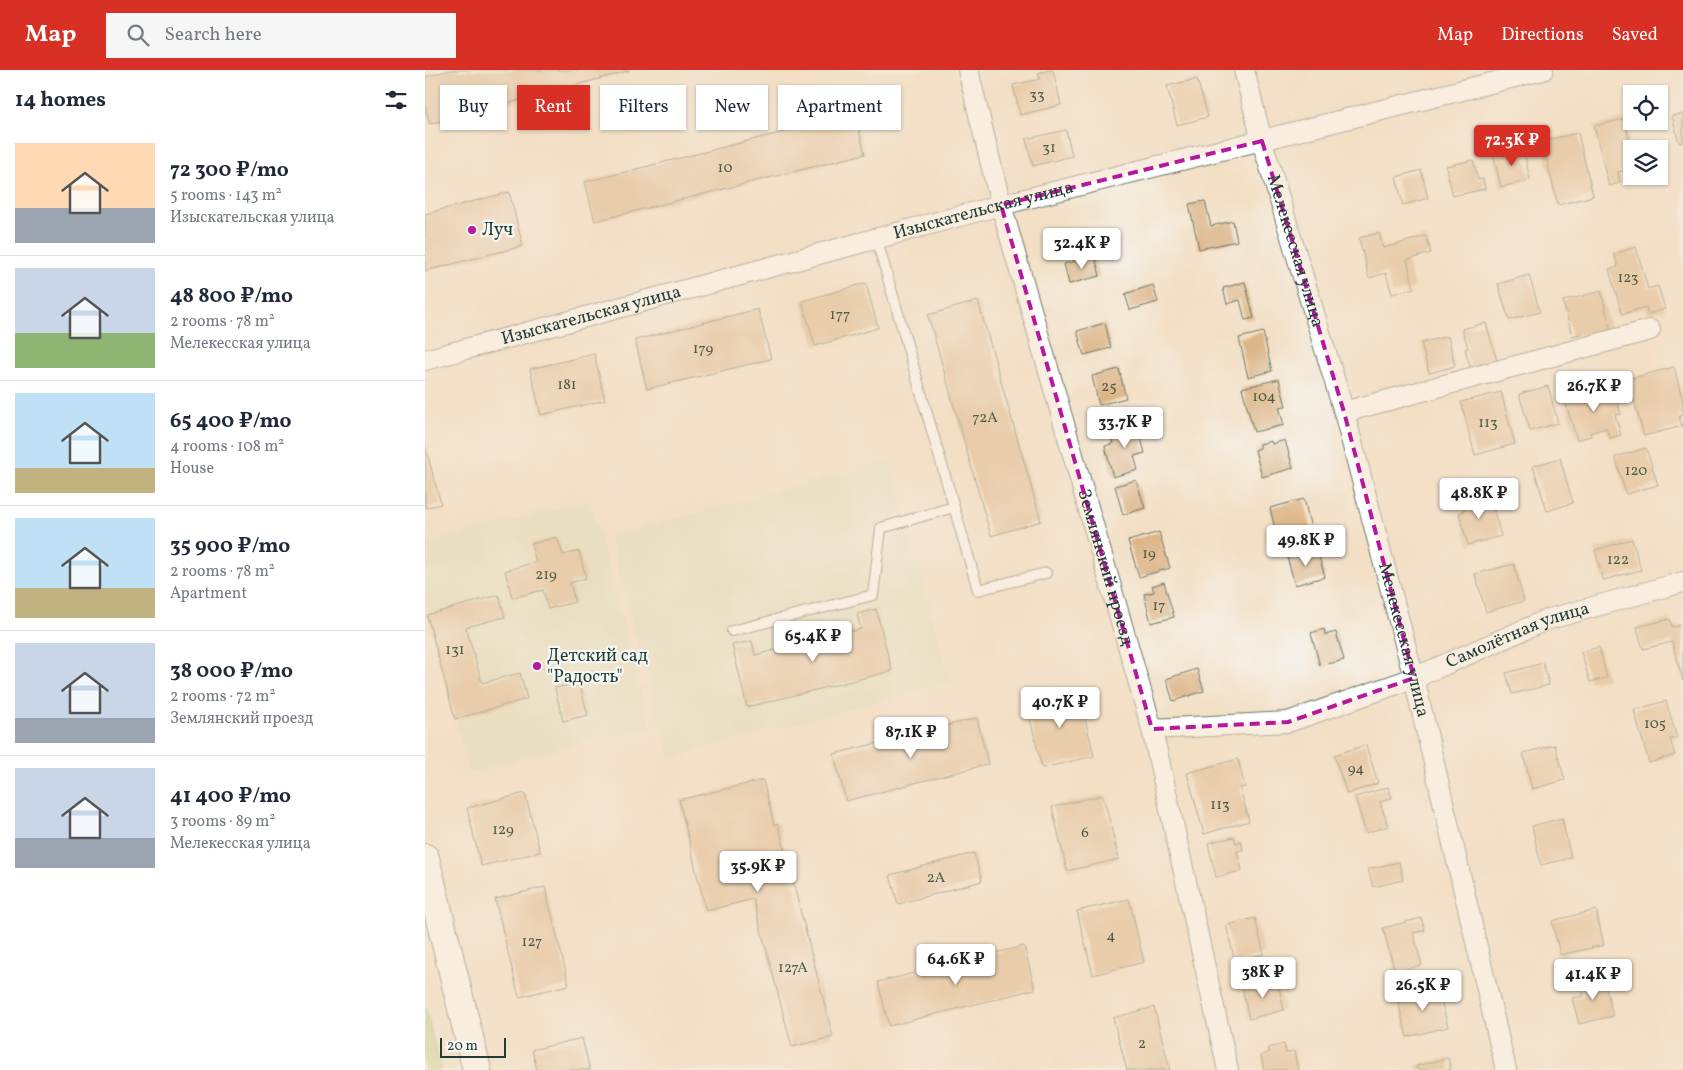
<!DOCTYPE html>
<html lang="en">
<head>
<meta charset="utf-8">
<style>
	:root { --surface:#fff; --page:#f6f6f7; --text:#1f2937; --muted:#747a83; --line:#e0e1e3; --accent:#d93025 }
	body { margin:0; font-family:Vollkorn,serif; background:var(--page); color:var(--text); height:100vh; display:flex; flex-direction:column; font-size:19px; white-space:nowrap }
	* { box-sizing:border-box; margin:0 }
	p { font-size:16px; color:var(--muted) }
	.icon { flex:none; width:28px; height:28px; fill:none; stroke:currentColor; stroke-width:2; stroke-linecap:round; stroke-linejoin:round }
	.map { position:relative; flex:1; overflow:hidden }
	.details { display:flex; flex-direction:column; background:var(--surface); width:425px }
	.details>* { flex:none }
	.top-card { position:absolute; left:15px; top:15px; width:475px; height:45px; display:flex; gap:10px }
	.tools { position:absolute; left:1198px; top:15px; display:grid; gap:10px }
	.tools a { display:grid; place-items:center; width:45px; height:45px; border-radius:0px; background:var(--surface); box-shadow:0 1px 4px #0004; font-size:25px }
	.scale { position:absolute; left:15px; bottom:12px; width:66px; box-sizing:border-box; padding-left:5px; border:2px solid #1f3d34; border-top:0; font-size:14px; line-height:18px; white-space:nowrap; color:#1f3d34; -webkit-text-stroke:4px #f6f6f2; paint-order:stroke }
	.price { position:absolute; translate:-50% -42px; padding:0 11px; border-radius:5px; background:#fff; color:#222; font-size:16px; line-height:32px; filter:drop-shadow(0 1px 2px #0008) }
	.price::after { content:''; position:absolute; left:50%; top:30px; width:15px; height:11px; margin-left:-8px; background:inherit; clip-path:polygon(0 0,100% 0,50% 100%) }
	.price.selected { background:var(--accent); color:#fff }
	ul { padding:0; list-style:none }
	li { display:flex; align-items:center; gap:15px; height:125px; padding:0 15px }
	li+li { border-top:1px solid var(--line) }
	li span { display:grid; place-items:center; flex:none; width:140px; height:100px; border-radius:0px; color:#555 }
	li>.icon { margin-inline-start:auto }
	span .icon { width:60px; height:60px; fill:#fffc; stroke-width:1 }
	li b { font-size:21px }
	h2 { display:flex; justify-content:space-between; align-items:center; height:60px; padding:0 15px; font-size:21px }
	.tag { padding:0 18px; border-radius:0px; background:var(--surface); box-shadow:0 1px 4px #0004; font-size:18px; line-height:45px }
	.tag.selected { background:var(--accent); color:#fff }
	header { display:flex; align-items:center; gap:30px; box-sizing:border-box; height:70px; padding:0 25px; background:var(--accent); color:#fff }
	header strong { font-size:24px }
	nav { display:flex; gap:28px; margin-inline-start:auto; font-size:18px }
	.search { width:350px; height:45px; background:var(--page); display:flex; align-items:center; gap:12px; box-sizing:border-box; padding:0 18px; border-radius:0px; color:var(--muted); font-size:19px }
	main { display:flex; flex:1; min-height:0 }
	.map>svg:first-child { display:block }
</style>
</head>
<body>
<header>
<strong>Map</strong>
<div class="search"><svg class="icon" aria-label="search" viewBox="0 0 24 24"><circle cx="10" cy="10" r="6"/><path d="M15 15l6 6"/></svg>Search here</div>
<nav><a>Map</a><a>Directions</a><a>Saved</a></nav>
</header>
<main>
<section class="details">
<h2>14 homes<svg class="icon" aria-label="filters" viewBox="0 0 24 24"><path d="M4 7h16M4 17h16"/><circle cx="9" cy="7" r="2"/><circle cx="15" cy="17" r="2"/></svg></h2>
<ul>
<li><span style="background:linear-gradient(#ffd9b3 65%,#9aa5b1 0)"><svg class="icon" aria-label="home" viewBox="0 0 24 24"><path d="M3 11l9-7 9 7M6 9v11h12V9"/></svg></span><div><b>72 300 ₽/mo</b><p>5 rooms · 143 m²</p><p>Изыскательская улица</p></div></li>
<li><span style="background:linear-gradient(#c9d6e8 65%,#8fb573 0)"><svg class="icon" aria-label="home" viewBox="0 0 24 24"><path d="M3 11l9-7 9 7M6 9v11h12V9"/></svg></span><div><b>48 800 ₽/mo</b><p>2 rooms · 78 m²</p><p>Мелекесская улица</p></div></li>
<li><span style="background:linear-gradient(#bfe0f5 75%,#c2b280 0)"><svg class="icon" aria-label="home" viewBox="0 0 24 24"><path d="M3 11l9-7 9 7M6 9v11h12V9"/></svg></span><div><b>65 400 ₽/mo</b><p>4 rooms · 108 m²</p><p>House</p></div></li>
<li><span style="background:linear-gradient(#bfe0f5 70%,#c2b280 0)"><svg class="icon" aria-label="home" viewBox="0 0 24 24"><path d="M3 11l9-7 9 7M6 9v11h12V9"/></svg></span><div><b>35 900 ₽/mo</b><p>2 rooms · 78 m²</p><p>Apartment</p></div></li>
<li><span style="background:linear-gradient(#c9d6e8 75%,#9aa5b1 0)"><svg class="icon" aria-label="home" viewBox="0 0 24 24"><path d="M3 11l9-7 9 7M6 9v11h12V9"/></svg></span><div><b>38 000 ₽/mo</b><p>2 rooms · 72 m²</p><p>Землянский проезд</p></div></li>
<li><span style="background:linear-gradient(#c9d6e8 70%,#9aa5b1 0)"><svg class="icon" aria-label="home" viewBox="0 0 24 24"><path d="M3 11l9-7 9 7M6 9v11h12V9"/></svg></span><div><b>41 400 ₽/mo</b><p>3 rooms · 89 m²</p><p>Мелекесская улица</p></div></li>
</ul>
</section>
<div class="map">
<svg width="1258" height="1000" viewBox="0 0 1258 1000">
	<rect width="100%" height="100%" fill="#f6f6f2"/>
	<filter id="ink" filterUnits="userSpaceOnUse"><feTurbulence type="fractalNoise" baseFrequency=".02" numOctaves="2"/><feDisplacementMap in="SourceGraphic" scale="10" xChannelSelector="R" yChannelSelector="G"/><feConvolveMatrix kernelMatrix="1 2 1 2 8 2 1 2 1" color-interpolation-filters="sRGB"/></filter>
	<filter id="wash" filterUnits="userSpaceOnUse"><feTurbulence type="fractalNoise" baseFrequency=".0096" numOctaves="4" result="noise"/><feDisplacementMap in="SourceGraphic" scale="20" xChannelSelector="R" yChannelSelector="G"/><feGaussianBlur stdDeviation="1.12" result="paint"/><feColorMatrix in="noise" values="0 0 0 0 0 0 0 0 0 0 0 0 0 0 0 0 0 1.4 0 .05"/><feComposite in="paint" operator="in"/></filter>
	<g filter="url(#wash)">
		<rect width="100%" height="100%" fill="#f3dfc4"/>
		<path fill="#dfddbb" d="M465 390 525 611 245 688 184 467Z
			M165 430 225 655 44 703 0 538V474Z"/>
		<path fill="#b2c76b" stroke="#688250" d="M0 938 16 1000H0Z"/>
		<g id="blocks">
			<path fill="#ddb587" d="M25 0H204V1L5 54 0 36V7Z
				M624 0H628L636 35 595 45 588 15 615 9 613 3Z
				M772 9 783 47 752 55 742 16Z
				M430 44 440 84 170 151 160 112Z
				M1258 44V72L1254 73 1247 46Z
				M1199 49 1207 79 1206 99 1193 102 1195 113 1184 116 1169 56Z
				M641 60 647 86 608 96 601 69Z
				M1153 63 1168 126 1133 135 1117 71Z
				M1098 77 1105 110 1076 117 1068 84Z
				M1048 90 1053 110 1058 109 1060 119 1028 126 1021 96Z
				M996 100 1003 128 978 135 971 107Z
				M84 122 98 176 0 201V144Z
				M780 131 786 156 808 151 812 171 774 179 764 134Z
				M954 163 958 178 1001 166 1006 183 982 190 989 218 967 224 961 203 944 208 934 168Z
				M1211 177 1223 219 1233 216 1240 239 1223 244 1221 237 1197 244 1184 199 1193 197 1189 184Z
				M670 186 675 206 644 214 639 194Z
				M1104 205 1115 242 1084 250 1073 214Z
				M820 212 829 248 820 250 815 230 802 234 798 218Z
				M441 213 453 258 390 276 377 231Z
				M728 215 733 232 705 240 700 224Z
				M1176 221 1186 261 1157 268 1156 264 1147 266 1138 231Z
				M553 231 616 451 566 466 503 245Z
				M333 239 346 289 222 319 210 270Z
				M680 253 686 278 659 285 652 261Z
				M1061 253 1072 291 1046 299 1040 279 1043 278 1037 259Z
				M838 262 847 301 823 307 814 268Z
				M1023 266 1030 296 1004 303 996 273Z
				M169 284 180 330 116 345 105 299Z
				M1249 297 1258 331V345L1254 346 1257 356 1219 366 1203 309Z
				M694 299 701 328 674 335 667 306Z
				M854 309 861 336 854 337 859 355 829 362 817 318Z
				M1182 315 1186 329 1191 327 1196 344 1190 345 1196 365 1185 368 1181 358 1165 363 1166 366 1152 370 1139 328Z
				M1123 316 1133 353 1105 361 1094 324Z
				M1076 322 1090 374 1050 385 1036 332Z
				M711 350 720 383 709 386 713 400 688 407 680 376 688 374 686 367 690 366 688 361 694 359 693 355Z
				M860 370 868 398 837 407 830 380 835 378V374L846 371 847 374Z
				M0 375 16 434 0 438Z
				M1221 378 1233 415 1201 424 1190 387Z
				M1135 388 1148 433 1122 441 1108 396Z
				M711 410 720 438 698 445 690 416Z
				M1064 423 1076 466 1043 475 1034 443 1039 441 1036 431Z
				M879 429 886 458 852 466 845 438Z
				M734 462 745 498 714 507 703 471Z
				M132 467 138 485 154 481 161 508 145 513 150 532 123 539 118 520 87 528 80 501 111 492 106 474Z
				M1207 469 1216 500 1178 510 1170 480Z
				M892 479 900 507 870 515 862 487Z
				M1089 494 1099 531 1061 542 1050 504Z
				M739 512 749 547 726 553 719 524 729 522 727 516Z
				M74 525 80 547 41 557 57 613 95 603 102 629 30 649 2 545Z
				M451 539 467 601 322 637 307 575 327 571 330 585 436 559 432 544Z
				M1245 549 1247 557 1258 555V611L1247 572 1218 579 1212 557Z
				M899 559 900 565 911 562 919 590 895 596 886 563Z
				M1174 577 1182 608 1165 612 1156 582Z
				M1118 593 1124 615 1087 624 1081 603Z
				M772 599 779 621 748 631 741 609Z
				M154 612 163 645 138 651 130 618Z
				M653 619 669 686 617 698 601 632Z
				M1241 631 1252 668 1245 669 1250 685 1224 693 1209 640Z
				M552 648 563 694 421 731 409 684Z
				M941 675 953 713 922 724 909 685Z
				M1130 675 1140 710 1107 719 1098 683Z
				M813 689 820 717 815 718 824 751 779 764 762 703Z
				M338 710 349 755 353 754 408 967 367 977 328 829 281 841 254 730Z
				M963 717 967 728 955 732 963 756 941 763 930 727Z
				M100 723 115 782 56 796 42 738Z
				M678 725 694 789 642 801 627 737Z
				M1137 748 1146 788 1116 795 1107 756Z
				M809 767 811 773 816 771 818 780 812 781 817 801 791 807 783 773Z
				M549 783 557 811 473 834 465 805Z
				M974 792 978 810 948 817 943 799Z
				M120 817 144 915 94 927 70 829Z
				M704 829 719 892 668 905 652 841Z
				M1171 840 1179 875 1135 885 1127 851Z
				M830 848 839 884 810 891 801 855Z
				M996 848 1000 860 988 863 997 895 970 902 958 858Z
				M599 876 610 919 464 956 453 912Z
				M1178 905 1188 946 1154 954 1147 928 1159 926 1155 911Z
				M852 909 859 940 824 949 817 917Z
				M1013 918 1023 957 982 967 972 928Z
				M729 937 745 1000H702L688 948Z
				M157 968 165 1000H112L107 980Z
				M859 974 861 983 869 981 873 1000H839L836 985 845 982 843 978Z
				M1023 988 1026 1000H993L991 996Z"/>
		</g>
	</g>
	<g filter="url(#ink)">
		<use href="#blocks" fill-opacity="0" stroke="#697666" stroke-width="1"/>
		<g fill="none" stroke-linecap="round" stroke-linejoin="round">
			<defs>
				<path id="lane" d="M451 167 553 520 621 503
					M307 561 448 525 456 458 529 437"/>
				<g id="street">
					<path id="s1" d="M543 0 576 135 727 659 803 1000"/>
					<path id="s2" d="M819 0 837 71 919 342 989 608 1081 1000"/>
					<path id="s3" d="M0 290 576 135 1118 0"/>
					<path d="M919 342 1225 260"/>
					<path id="s4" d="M727 659 863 652 989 608 1121 550 1258 512"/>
				</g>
				<path id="primary" d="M0 788 52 1000"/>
			</defs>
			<use href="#lane" stroke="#697666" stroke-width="12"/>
			<use href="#street" stroke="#697666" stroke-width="22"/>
			<use href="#primary" stroke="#697666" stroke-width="30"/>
			<use href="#lane" stroke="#fff" stroke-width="10"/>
			<use href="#street" stroke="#fff" stroke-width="20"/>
			<use href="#primary" stroke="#fff" stroke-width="28"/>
		</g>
	</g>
	<path d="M0 0H1258V1000H0ZM837 71 919 342 989 608 863 652 727 659 576 135Z" fill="#f3dfc4" fill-opacity=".55" fill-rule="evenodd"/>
	<path fill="none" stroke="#b5179e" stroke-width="4" stroke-dasharray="10 6" stroke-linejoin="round" d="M837 71 919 342 989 608 863 652 727 659 576 135Z"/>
	<g fill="#b5179e" stroke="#f6f6f2" stroke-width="2">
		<circle cx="47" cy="160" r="5"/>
		<circle cx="112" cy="596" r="5"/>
	</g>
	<g text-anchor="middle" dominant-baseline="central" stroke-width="4.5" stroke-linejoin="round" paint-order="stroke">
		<g font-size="15" fill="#4e5b49">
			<text x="612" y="25">33</text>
			<text x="624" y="78">31</text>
			<text x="300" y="98">10</text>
			<text x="1203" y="208">123</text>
			<text x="415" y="245">177</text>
			<text x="278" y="279">179</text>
			<text x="142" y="315">181</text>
			<text x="684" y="317">25</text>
			<text x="839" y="327">104</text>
			<text x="560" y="348">72А</text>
			<text x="1063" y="353">113</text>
			<text x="1211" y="401">120</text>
			<text x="724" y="484">19</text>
			<text x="1193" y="490">122</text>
			<text x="121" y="505">219</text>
			<text x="734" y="536">17</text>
			<text x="30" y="580">131</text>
			<text x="1230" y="654">105</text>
			<text x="931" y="699">94</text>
			<text x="795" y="735">113</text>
			<text x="78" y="760">129</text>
			<text x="660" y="763">6</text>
			<text x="511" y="808">2А</text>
			<text x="686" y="866">4</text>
			<text x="107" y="872">127</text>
			<text x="368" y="898">127А</text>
			<text x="717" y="974">2</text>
		</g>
		<g font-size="18" fill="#1f3d34" stroke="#f6f6f2">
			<text stroke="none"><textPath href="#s3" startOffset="578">Изыскательская улица</textPath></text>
			<text stroke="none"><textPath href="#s2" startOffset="188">Мелекесская улица</textPath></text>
			<text stroke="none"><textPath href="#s3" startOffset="172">Изыскательская улица</textPath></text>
			<text stroke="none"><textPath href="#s1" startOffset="516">Землянский проезд</textPath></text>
			<text stroke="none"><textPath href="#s4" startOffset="382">Самолётная улица</textPath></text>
			<text stroke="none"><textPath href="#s2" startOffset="592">Мелекесская улица</textPath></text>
		</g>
		<g font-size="18" fill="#1f3d34" stroke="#f6f6f2" text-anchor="start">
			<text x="57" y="160">Луч</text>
			<text x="122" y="586">Детский сад<tspan x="122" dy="21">"Радость"</tspan></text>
		</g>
	</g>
</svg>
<div class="tools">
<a><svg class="icon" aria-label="locate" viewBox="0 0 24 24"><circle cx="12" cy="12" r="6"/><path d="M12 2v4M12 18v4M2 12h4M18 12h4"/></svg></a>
<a><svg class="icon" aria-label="layers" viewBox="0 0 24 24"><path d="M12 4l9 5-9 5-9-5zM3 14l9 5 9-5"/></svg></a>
</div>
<div class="scale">20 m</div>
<b class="price selected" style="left:1087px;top:97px">72.3K ₽</b>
<b class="price" style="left:657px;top:200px">32.4K ₽</b>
<b class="price" style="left:1169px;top:343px">26.7K ₽</b>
<b class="price" style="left:700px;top:379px">33.7K ₽</b>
<b class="price" style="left:1054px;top:450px">48.8K ₽</b>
<b class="price" style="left:881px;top:497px">49.8K ₽</b>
<b class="price" style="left:388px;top:593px">65.4K ₽</b>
<b class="price" style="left:635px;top:659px">40.7K ₽</b>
<b class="price" style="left:486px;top:689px">87.1K ₽</b>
<b class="price" style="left:333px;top:823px">35.9K ₽</b>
<b class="price" style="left:531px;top:916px">64.6K ₽</b>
<b class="price" style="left:838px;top:929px">38K ₽</b>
<b class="price" style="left:1168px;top:931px">41.4K ₽</b>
<b class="price" style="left:998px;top:942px">26.5K ₽</b>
<div class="top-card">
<a class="tag">Buy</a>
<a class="tag selected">Rent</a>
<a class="tag">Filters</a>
<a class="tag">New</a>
<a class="tag">Apartment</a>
</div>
</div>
</main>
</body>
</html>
